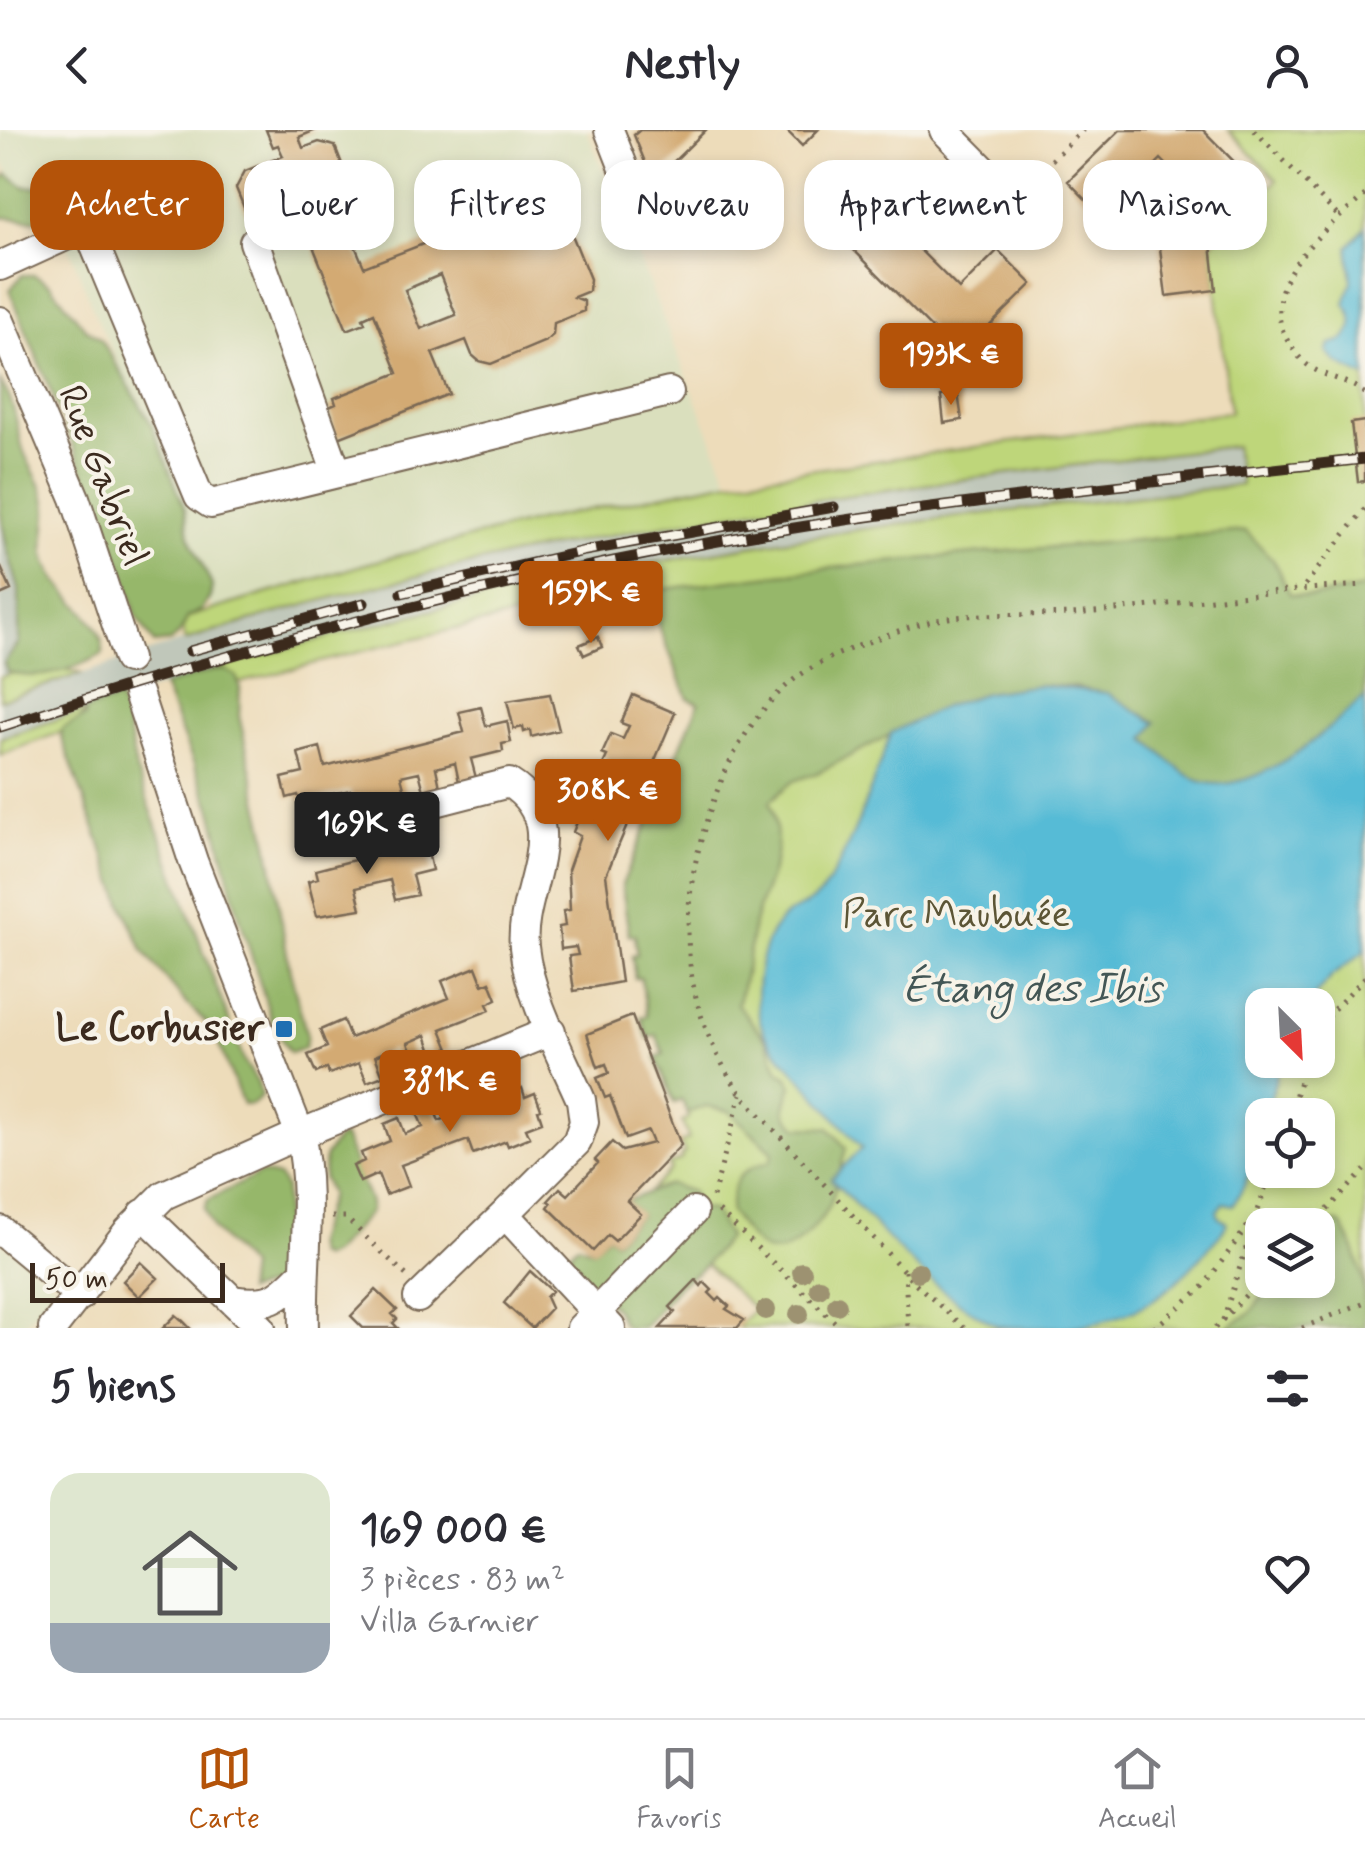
<!DOCTYPE html>
<html lang="fr">
<head>
<meta charset="utf-8">
<style>
	:root { --surface:#fff; --page:#f7f7f7; --text:#2b2b33; --muted:#7c7c81; --line:#e1e1e2; --accent:#b45309 }
	body { margin:0; font-family:Mynerve,sans-serif; background:var(--page); color:var(--text); height:100vh; display:flex; flex-direction:column; font-size:38px; white-space:nowrap }
	* { box-sizing:border-box; margin:0 }
	p { font-size:32px; color:var(--muted) }
	.icon { flex:none; width:55px; height:55px; fill:none; stroke:currentColor; stroke-width:2; stroke-linecap:round; stroke-linejoin:round }
	.map { position:relative; height:1198px; overflow:hidden }
	.drawer { display:flex; flex-direction:column; background:var(--surface); flex:1 }
	.drawer>* { flex:none }
	.guide { position:absolute; left:30px; top:30px; width:1305px; height:90px; display:flex; gap:20px }
	.needle { width:65px; rotate:156deg }
	.buttons { position:absolute; left:1245px; top:858px; display:grid; gap:20px }
	.buttons a { display:grid; place-items:center; width:90px; height:90px; border-radius:20px; background:var(--surface); box-shadow:0 5px 15px #0003; font-size:50px }
	.scale { position:absolute; left:30px; bottom:25px; width:195px; box-sizing:border-box; padding-left:10px; border:5px solid #3b2a1e; border-top:0; font-size:28px; line-height:35px; white-space:nowrap; color:#3b2a1e; -webkit-text-stroke:8px #f7f3e8; paint-order:stroke }
	.price { position:absolute; translate:-50% -85px; padding:0 22px; border-radius:10px; background:var(--accent); color:#fff; font-size:32px; line-height:65px; filter:drop-shadow(0 2px 5px #0008) }
	.price::after { content:''; position:absolute; left:50%; top:60px; width:30px; height:22px; margin-left:-15px; background:inherit; clip-path:polygon(0 0,100% 0,50% 100%) }
	.price.current { background:#222; color:#fff }
	ul { padding:0; list-style:none }
	li { display:flex; align-items:center; gap:30px; height:250px; padding:0 50px }
	li+li { border-top:2px solid var(--line) }
	li span { display:grid; place-items:center; flex:none; width:280px; height:200px; border-radius:30px; color:#555 }
	li>.icon { margin-inline-start:auto }
	span .icon { width:120px; height:120px; fill:#fffc; stroke-width:1 }
	li b { font-size:42px }
	h2 { display:flex; justify-content:space-between; align-items:center; height:120px; padding:0 50px; font-size:42px }
	.chip { padding:0 35px; border-radius:30px; background:var(--surface); box-shadow:0 5px 15px #0003; font-size:35px; line-height:90px }
	.chip.current { background:var(--accent); color:#fff }
	header { display:flex; justify-content:space-between; align-items:center; height:130px; padding:0 50px; background:var(--surface); font-size:45px; font-weight:700 }
	.menu { display:flex; justify-content:space-around; align-items:center; height:140px; border-top:2px solid var(--line); background:var(--surface); font-size:28px; color:var(--muted) }
	.menu a { display:grid; justify-items:center; gap:5px }
	.menu .current { color:var(--accent) }
	.map>svg:first-child { display:block }
</style>
</head>
<body>
<header><svg class="icon" aria-label="back" viewBox="0 0 24 24"><path d="M15 5l-7 7 7 7"/></svg>Nestly<svg class="icon" aria-label="person" viewBox="0 0 24 24"><circle cx="12" cy="8" r="4"/><path d="M4 21q1-7 8-7t8 7"/></svg></header>
<div class="map">
<svg width="1365" height="1198" viewBox="0 0 1365 1198">
	<rect width="100%" height="100%" fill="#f7f3e8"/>
	<filter id="ink" filterUnits="userSpaceOnUse"><feTurbulence type="fractalNoise" baseFrequency=".01" numOctaves="2"/><feDisplacementMap in="SourceGraphic" scale="20" xChannelSelector="R" yChannelSelector="G"/><feConvolveMatrix kernelMatrix="1 2 1 2 8 2 1 2 1" color-interpolation-filters="sRGB"/></filter>
	<filter id="wash" filterUnits="userSpaceOnUse"><feTurbulence type="fractalNoise" baseFrequency=".0048" numOctaves="4" result="noise"/><feDisplacementMap in="SourceGraphic" scale="40" xChannelSelector="R" yChannelSelector="G"/><feGaussianBlur stdDeviation="2.25" result="paint"/><feColorMatrix in="noise" values="0 0 0 0 0 0 0 0 0 0 0 0 0 0 0 0 0 1.4 0 .05"/><feComposite in="paint" operator="in"/></filter>
	<g filter="url(#wash)">
		<rect width="100%" height="100%" fill="#eddcba"/>
		<path fill="#dadfbd" d="M0 0H587L729 351 549 388 369 433 212 480 179 366 94 182 50 67 28 75 0 27Z
			M0 1112 56 1156 22 1198H0Z"/>
		<path fill="#c0c7ba" d="M1352 302 1242 355 832 403 688 427 424 481 238 533 0 608V570L227 497 415 447 618 402 864 362Z
			M0 366 50 540 25 539 0 547Z"/>
		<path fill="#bed67a" stroke="#7c804c" stroke-width="2.5" fill-rule="evenodd" d="M1228 0H1365V1198H740L738 1196 754 1179 701 1129 591 1136 640 1085V1071L671 1039 668 1035 682 1029 681 1025 685 1023 680 1013 689 1009 682 992 689 988 682 970 674 973 656 927 664 924 656 905 648 908 641 887 647 886 641 848H635L632 826 637 825 635 805H629L622 755 699 573 688 568 646 462C500 485 359 521 217 559L196 545C405 481 618 434 834 403 969 383 1106 371 1241 355L1235 316C881 358 526 401 185 511L183 495 188 487 369 433 549 388 729 351 1230 282 1211 114 1277 50ZM1262 875H1318V930H1262ZM1262 985H1318V1040H1262ZM1262 1095H1318V1150H1262Z
			M25 539 69 540 81 544 0 570V547Z
			M86 580 75 597 0 625V608Z"/>
		<path fill="#96b76a" stroke="#687044" stroke-width="2.5" d="M7 44 25 57H39L47 86 41 91 0 87V52Z
			M22 145H34L51 155 85 198 101 209 151 293 185 379 189 406 212 456 210 467 202 480 188 487 179 505 170 512 154 514 136 486 123 439 15 173 10 160Z
			M0 251C15 272 16 292 22 316 28 338 47 357 47 381 47 404 39 419 51 441 65 469 105 490 103 524 73 540 41 552 7 542L4 533 19 513V459L7 419 0 380Z
			M1246 401 1273 430 1290 464C1314 471 1340 461 1365 458V567C1327 600 1246 677 1193 648 1175 639 1160 621 1145 608L1156 592 1107 564 1074 557 1039 555 985 563 943 577 817 643 793 651 770 671C789 734 765 743 753 798 748 824 746 849 737 874L767 911 779 942 787 946 792 955C785 975 779 982 798 997L829 998 846 1018C843 1029 833 1070 828 1078 818 1095 791 1127 768 1121 752 1116 740 1094 730 1082 732 1051 739 1038 770 1032L773 1022 729 981 706 976 687 983 682 970 674 973 656 927 664 924 656 905 648 908 641 887 647 886 641 848H635L632 826 637 825 635 805H629L622 755 699 573 688 568 645 462C845 432 1045 418 1246 401Z
			M226 540 236 546 240 558 239 586 268 713 290 841 307 906 304 918 290 923 273 895 237 779 212 680 163 556 211 541Z
			M119 569 126 588 136 640 244 931 258 953 261 966C257 972 252 977 243 974L212 898 186 873 144 822 122 773 61 606 63 598 85 587 86 580Z
			M344 1007 370 1073V1082L333 1123 323 1128 316 1125 314 1113 330 1065 323 1048 325 1026 338 1008Z
			M261 1043 279 1047 285 1058 284 1143 277 1153 246 1162 249 1137 213 1099 204 1079 208 1070Z
			M669 1054 692 1062 696 1078 713 1081 728 1107 703 1137 679 1155 644 1197 628 1198 622 1194 616 1180 568 1136V1125L578 1114 593 1120 608 1105 615 1111 640 1085 627 1071Z
			M1334 1092 1341 1094C1363 1129 1365 1158 1365 1198H1226L1249 1184 1276 1150H1318V1110Z"/>
		<path fill="#57bbd6" stroke="#49727a" stroke-width="2.5" d="M1365 97V247L1337 233 1327 222 1330 214 1344 210C1355 197 1355 187 1345 174L1352 151 1348 117Z
			M1039 555 1107 563 1156 593 1145 609C1160 621 1176 639 1193 648 1246 676 1327 600 1365 567V821L1332 846 1307 875H1262V930H1281L1267 981 1262 985C1262 1015 1249 1051 1233 1075L1223 1073 1217 1081 1218 1087 1227 1093 1224 1099C1174 1165 1130 1198 1044 1198 1030 1198 1011 1198 998 1196 931 1163 882 1101 831 1049L862 1018C840 993 818 968 796 943 786 932 774 920 766 907 750 877 757 824 776 796 787 778 812 778 824 759 852 718 873 651 891 603L943 577 985 563Z"/>
		<g id="blocks">
			<path fill="#d3aa73" fill-rule="evenodd" d="M266 0H316L299 7 303 18 319 12 335 16 350 55 341 71 326 76 332 89 342 85 364 137 426 113 424 100 430 91 489 67 496 68 500 77 540 65 542 69 538 77 551 74 562 80 590 149 589 161 574 167 584 171V181L554 193 553 205 546 211 491 234 479 231 472 225 466 210 432 223 449 264 336 309 329 277 336 274 334 268 398 243 374 183 363 188 365 193 347 200 306 99 312 97 307 84 266 100 251 95 236 58 245 41 283 26 278 15 273 17ZM440 145 456 185 421 199 405 160Z
				M640 0H706L653 52 634 5Z
				M786 0H818L802 16Z
				M1120 0H1203L1264 62 1211 114 1216 160 1166 166 1159 110 1178 108 1177 101 1205 74 1161 29 1103 87 1068 51Z
				M892 36 925 69 897 97 959 159 998 120 1032 154 959 226 830 96Z
				M958 263 962 290 944 293 941 266Z
				M1365 291V351L1358 352 1351 293Z
				M0 435 11 460 0 465Z
				M598 507 602 517 584 525 579 515Z
				M550 564 559 600 531 607 530 600 524 602 523 597 514 599 507 571Z
				M633 565 675 583 606 745 621 852 574 861 569 826 578 825 576 817 561 819 559 797 565 796 563 781 570 780 568 740 580 706 573 702 577 692 571 689 581 667 595 673 609 642 601 639 607 626 602 624 611 604 623 609 629 596 621 593Z
				M481 577 486 596 507 591 511 612 502 614 503 621 471 629 476 648 459 652 455 633 436 638 440 657 424 661 419 642 401 646 406 665 388 670 387 664 369 669 371 674 354 678 350 660 300 672 298 665 287 668 282 648 303 643 298 623 320 617 325 637 464 602 459 582Z
				M380 705 384 723 415 716 417 724 428 722 432 740 412 745 417 765 395 770 390 750 356 758 361 779 317 786 308 751 318 748 316 740 366 727 362 709Z
				M476 837 483 855 490 852 497 869 487 874 490 880 441 899 449 919 433 925 426 905 408 913 415 932 399 939 392 919 375 926 383 946 367 952 359 933 329 944 327 938 316 943 308 925 327 917 320 900 343 890 350 908 449 868 442 851Z
				M632 886 681 1015 627 1071 641 1084 615 1111 608 1105 593 1121 548 1077 551 1073 548 1071 560 1058 568 1065 598 1033 595 1030 612 1012 622 1021 653 1013 648 1001 626 1009 610 966 605 968 597 948 609 943 606 934 598 937 587 904Z
				M522 958 525 967 535 963 541 979 538 980 542 992 526 998 530 1007 508 1016 506 1011 473 1024 468 1010 401 1035 409 1056 386 1065 378 1044 360 1052 353 1036 364 1031 361 1023 390 1011 384 994 399 988 405 1004 423 997 416 981 432 974 439 991 457 984 451 967 466 962 473 978Z
				M141 1132 158 1148 139 1167 123 1151Z
				M530 1141 552 1161 546 1167 551 1178 532 1198 504 1173Z
				M696 1150 701 1156 704 1152 712 1160 709 1163 717 1171 720 1168 729 1176 726 1179 744 1190 737 1198H660L675 1182 670 1177Z
				M376 1160 397 1180 392 1184 397 1189 393 1193 398 1198H363L351 1186Z
				M176 1185 183 1191 190 1198H163Z"/>
		</g>
	</g>
	<g filter="url(#ink)">
		<use href="#blocks" fill-opacity="0" stroke="#796855" stroke-width="2.5"/>
		<g fill="none" stroke-linecap="round" stroke-linejoin="round">
			<defs>
				<path id="minor" d="M609 0 627 46 677 95
					M944 0 1031 88
					M254 112 337 343
					M0 136 81 99 92 109 199 366 211 374 669 262
					M0 191 75 368 128 529
					M138 563 193 731 300 1004C314 1066 302 1134 304 1198
					M327 700 509 653C575 694 518 761 524 817 529 867 561 924 581 970L584 992 577 1012 505 1084 611 1198
					M143 1084 261 1198
					M0 1100 80 1166
					M418 1168 505 1084
					M232 1170C269 1176 278 1169 303 1143
					M53 1198 128 1101 164 1065 300 1004 551 901
					M581 1198 693 1082"/>
			</defs>
			<use href="#minor" stroke="#796855" stroke-width="32"/>
			<path stroke="#796855" stroke-width="5" stroke-dasharray="2.5 8" stroke-linecap="butt" d="M1254 0 1340 88
				M1029 52 1083 0
				M1365 65C1317 107 1239 164 1303 231 1320 248 1348 248 1365 264
				M1305 455 1365 379
				M1318 906 1330 883 1365 847
				M1289 985 1307 930
				M713 1067 741 964
				M719 1081 841 1198
				M332 1087H345L407 1146
				M1313 1095 1365 1040
				M905 1141 908 1198
				M1223 1190 1271 1040
				M964 1198 913 1151 741 964C690 892 677 812 697 726 711 667 737 601 783 559 808 535 844 521 876 509 902 499 929 490 956 487 1000 482 1042 487 1085 483 1179 474 1271 460 1365 455
				M1154 1198 1203 1157 1252 1090
				M1215 1198 1262 1148
				M1302 1198 1365 1172"/>
			<use href="#minor" stroke="#fff" stroke-width="28"/>
			<defs>
				<path id="rail" d="M402 463 584 421 834 377
					M190 521 364 473
					M0 597C235 519 474 455 718 411 932 372 1149 353 1365 329"/>
			</defs>
			<use href="#rail" stroke="#3b2a1e" stroke-width="11"/>
			<use href="#rail" stroke="#f7f3e8" stroke-width="8" stroke-dasharray="22" stroke-linecap="butt"/>
		</g>
		<g fill="#9d9271">
			<circle cx="802" cy="1142" r="10"/>
			<circle cx="918" cy="1142" r="10"/>
			<circle cx="819" cy="1158" r="10"/>
			<circle cx="837" cy="1175" r="10"/>
			<circle cx="766" cy="1180" r="10"/>
			<circle cx="799" cy="1184" r="10"/>
		</g>
	</g>
	<rect fill="#1f6fb2" stroke="#f7f3e8" stroke-width="4" x="274" y="889" width="20" height="20" rx="5"/>
	<g text-anchor="middle" dominant-baseline="central" stroke-width="8" stroke-linejoin="round" paint-order="stroke">
		<g font-size="38" fill="#3b2a1e" stroke="#f7f3e8">
			<text transform="translate(102 346) rotate(69)">Rue Gabriel</text>
		</g>
		<g font-size="38" fill="#5c5535" stroke="#f7f3e8">
			<text x="956" y="785">Parc Maubuée</text>
		</g>
		<g font-size="38" font-weight="bold" fill="#3b2a1e" stroke="#f7f3e8" text-anchor="end">
			<text x="264" y="899">Le Corbusier</text>
		</g>
		<g font-size="40" font-style="italic" fill="#435655" stroke="#f7f3e8">
			<text x="1032" y="860">Étang des Ibis</text>
		</g>
	</g>
</svg>
<div class="buttons">
<a><svg class="needle" viewBox="-14 -14 28 28"><path d="M0-13l5 13h-10z" fill="#e53935"/><path d="M0 13l5-13h-10z" fill="#7c7c81"/></svg></a>
<a><svg class="icon" aria-label="locate" viewBox="0 0 24 24"><circle cx="12" cy="12" r="6"/><path d="M12 2v4M12 18v4M2 12h4M18 12h4"/></svg></a>
<a><svg class="icon" aria-label="layers" viewBox="0 0 24 24"><path d="M12 4l9 5-9 5-9-5zM3 14l9 5 9-5"/></svg></a>
</div>
<div class="scale">50 m</div>
<b class="price" style="left:951px;top:278px">193K €</b>
<b class="price" style="left:591px;top:516px">159K €</b>
<b class="price" style="left:608px;top:714px">308K €</b>
<b class="price current" style="left:367px;top:747px">169K €</b>
<b class="price" style="left:450px;top:1005px">381K €</b>
<div class="guide">
<a class="chip current">Acheter</a>
<a class="chip">Louer</a>
<a class="chip">Filtres</a>
<a class="chip">Nouveau</a>
<a class="chip">Appartement</a>
<a class="chip">Maison</a>
</div>
</div>
<section class="drawer">
<h2>5 biens<svg class="icon" aria-label="filters" viewBox="0 0 24 24"><path d="M4 7h16M4 17h16"/><circle cx="9" cy="7" r="2"/><circle cx="15" cy="17" r="2"/></svg></h2>
<ul>
<li><span style="background:linear-gradient(#dfe7d0 75%,#9aa5b1 0)"><svg class="icon" aria-label="home" viewBox="0 0 24 24"><path d="M3 11l9-7 9 7M6 9v11h12V9"/></svg></span><div><b>169 000 €</b><p>3 pièces · 83 m²</p><p>Villa Garnier</p></div><svg class="icon" aria-label="heart" viewBox="0 0 24 24"><path d="M12 20l-8-8c-3-5 5-10 8-4 3-6 11-1 8 4z"/></svg></li>
</ul>
</section>
<nav class="menu">
<a class="current"><svg class="icon" aria-label="map" viewBox="0 0 24 24"><path d="M3 6l6-2 6 2 6-2v14l-6 2-6-2-6 2zM9 4v14M15 6v14"/></svg>Carte</a>
<a><svg class="icon" aria-label="saved" viewBox="0 0 24 24"><path d="M7 4h10v16l-5-4-5 4z"/></svg>Favoris</a>
<a><svg class="icon" aria-label="home" viewBox="0 0 24 24"><path d="M3 11l9-7 9 7M6 9v11h12V9"/></svg>Accueil</a>
</nav>
</body>
</html>
